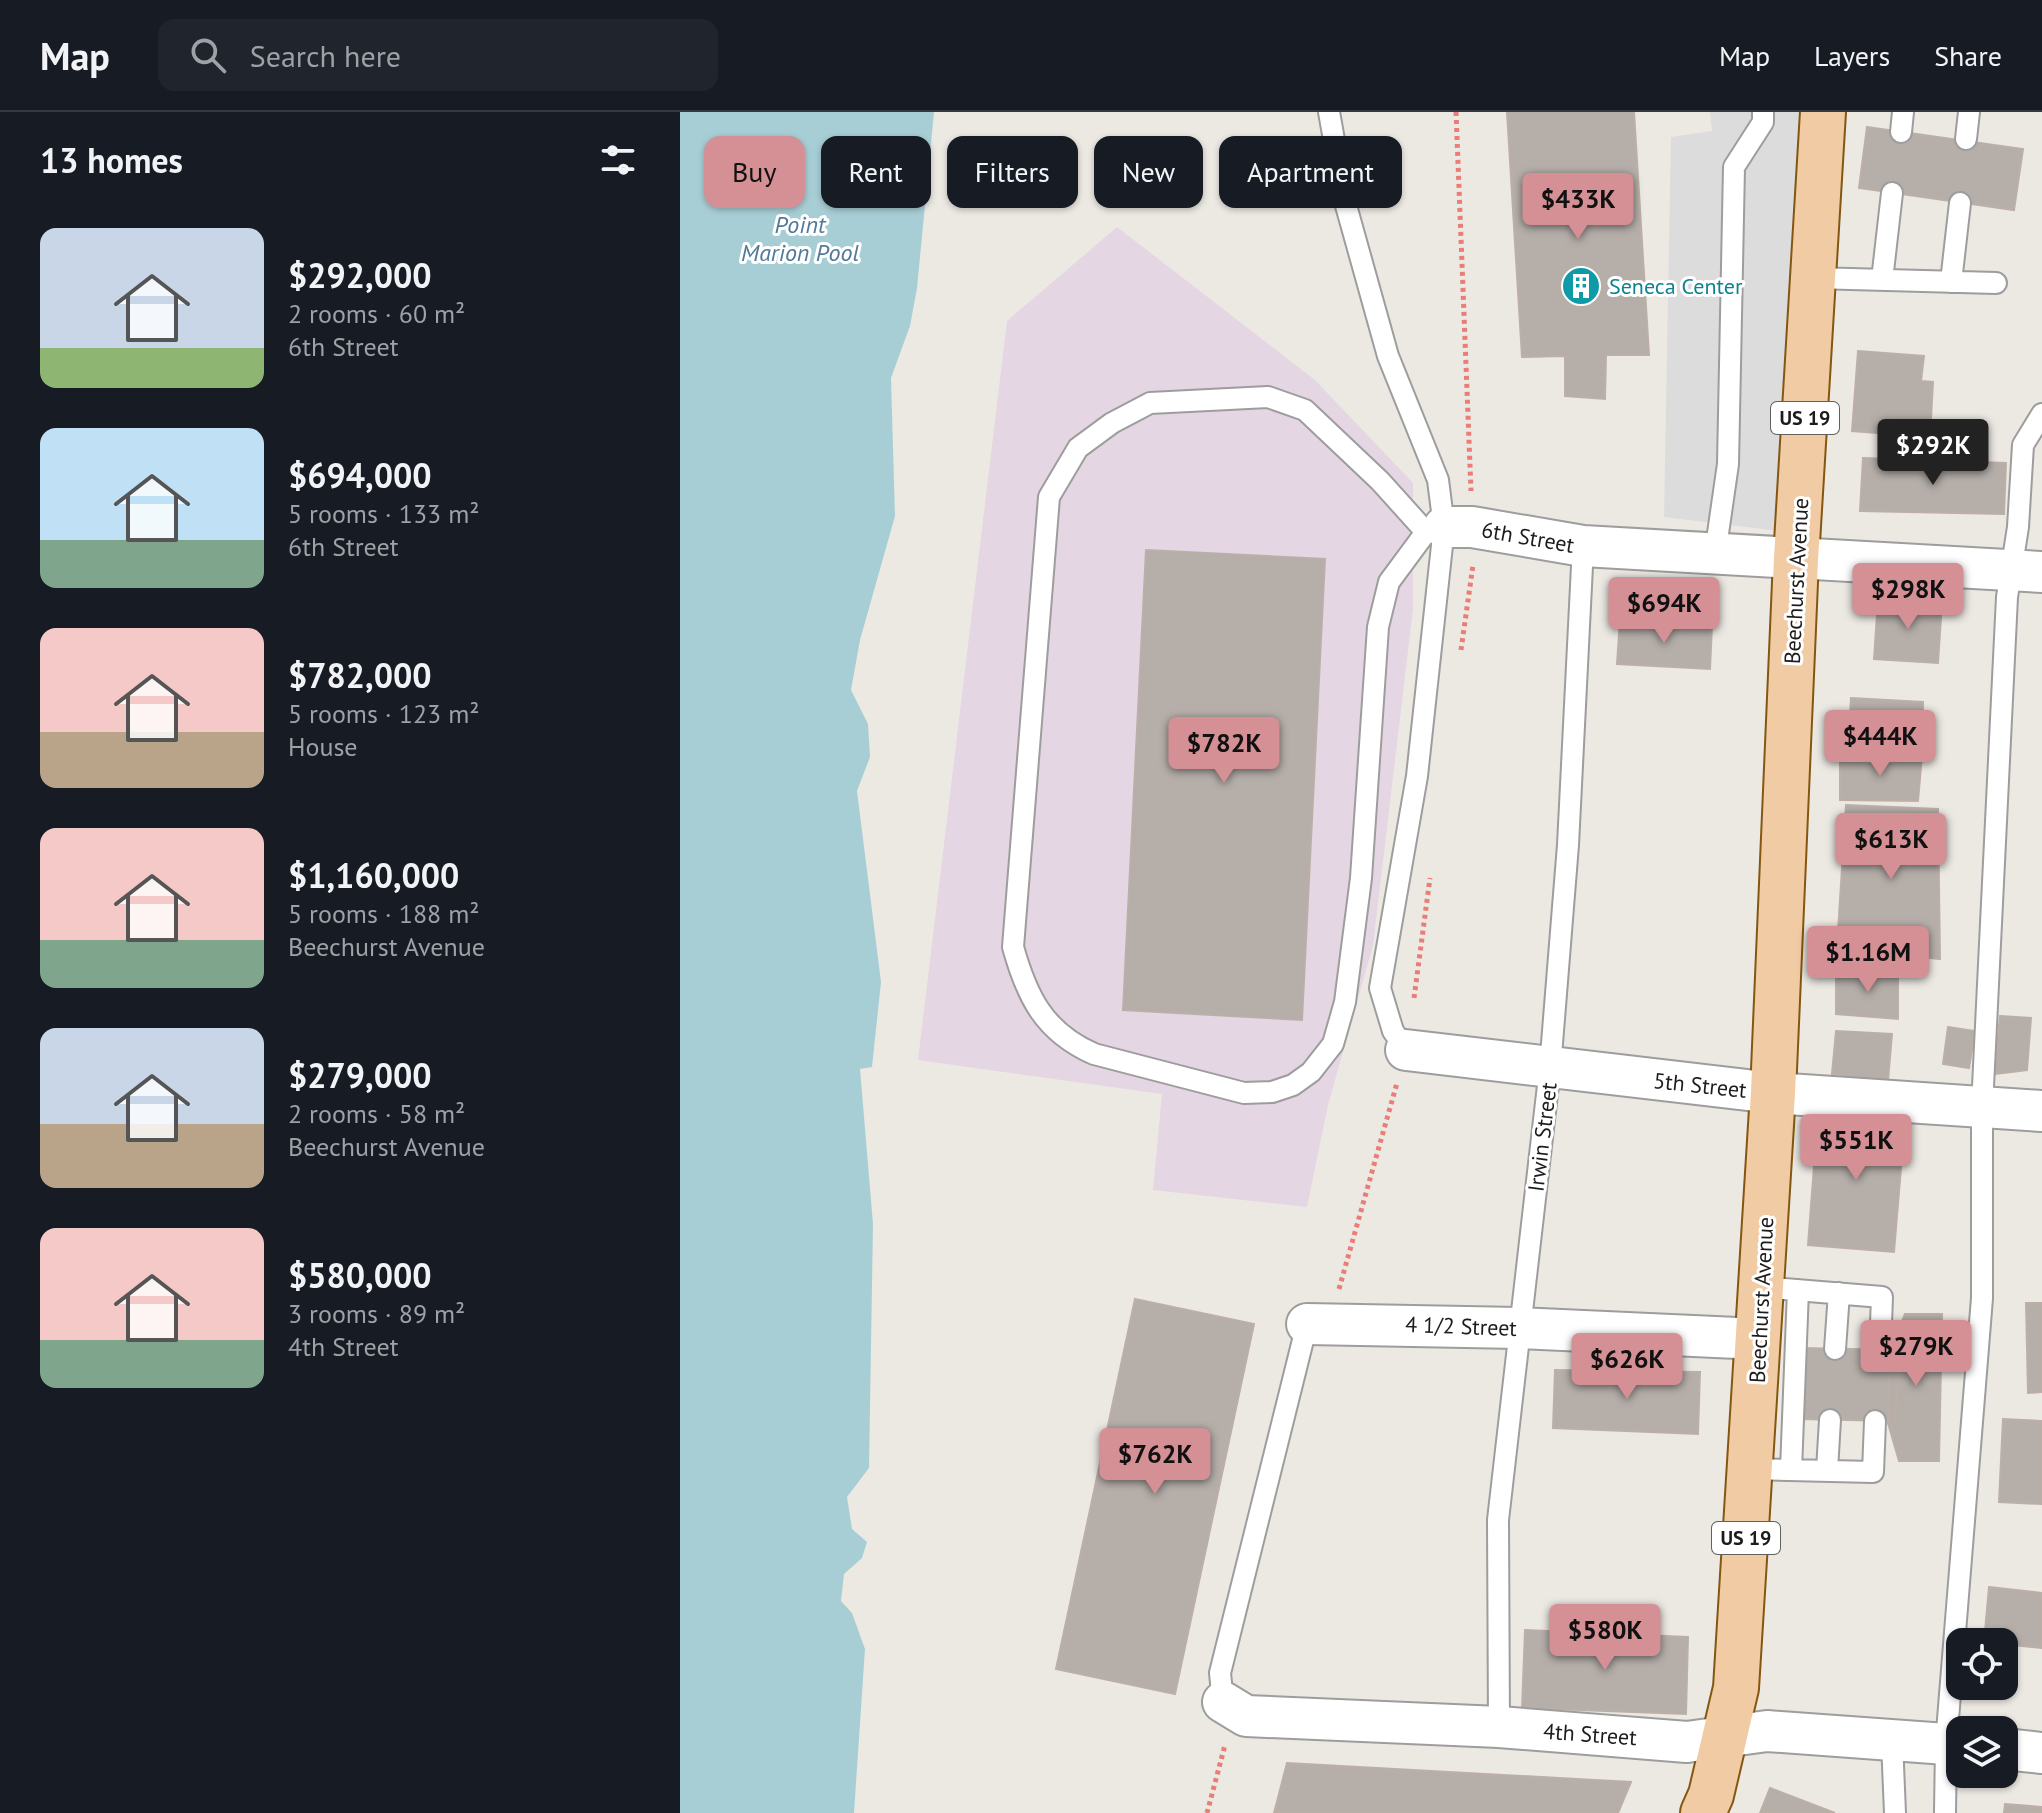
<!DOCTYPE html>
<html lang="en">
<head>
<meta charset="utf-8">
<style>
	:root { --surface:#171b24; --page:#20242c; --text:#f1f3f6; --muted:#9ea1a6; --line:#363941; --accent:#d59095 }
	body { margin:0; font-family:"PT Sans",sans-serif; background:var(--page); color:var(--text); height:100vh; display:flex; flex-direction:column; font-size:30px; white-space:nowrap }
	* { box-sizing:border-box; margin:0 }
	p { font-size:26px; color:var(--muted) }
	.icon { flex:none; width:44px; height:44px; fill:none; stroke:currentColor; stroke-width:2; stroke-linecap:round; stroke-linejoin:round }
	.map { position:relative; flex:1; overflow:hidden }
	.drawer { display:flex; flex-direction:column; background:var(--surface); width:680px }
	.drawer>* { flex:none }
	.top-card { position:absolute; left:24px; top:24px; width:760px; height:72px; display:flex; gap:16px }
	.controls { position:absolute; left:1266px; top:1516px; display:grid; gap:16px }
	.controls a { display:grid; place-items:center; width:72px; height:72px; border-radius:16px; background:var(--surface); box-shadow:0 2px 6px #0004; font-size:40px }
	.price { position:absolute; translate:-50% -68px; padding:0 18px; border-radius:8px; background:var(--accent); color:#111; font-size:26px; line-height:52px; filter:drop-shadow(0 2px 4px #0008) }
	.price::after { content:''; position:absolute; left:50%; top:48px; width:24px; height:18px; margin-left:-12px; background:inherit; clip-path:polygon(0 0,100% 0,50% 100%) }
	.price.active { background:#222; color:#fff }
	ul { padding:0; list-style:none }
	li { display:flex; align-items:center; gap:24px; height:200px; padding:0 40px }
	li span { display:grid; place-items:center; flex:none; width:224px; height:160px; border-radius:16px; color:#555 }
	li>.icon { margin-inline-start:auto }
	span .icon { width:96px; height:96px; fill:#fffc; stroke-width:1 }
	li b { font-size:34px }
	h2 { display:flex; justify-content:space-between; align-items:center; height:96px; padding:0 40px; font-size:34px }
	.chip { padding:0 28px; border-radius:16px; background:var(--surface); box-shadow:0 2px 6px #0004; font-size:28px; line-height:72px }
	.chip.active { background:var(--accent); color:#111 }
	header { display:flex; align-items:center; gap:48px; box-sizing:border-box; height:112px; padding:0 40px; background:var(--surface); border-bottom:2px solid var(--line) }
	header strong { font-size:38px }
	nav { display:flex; gap:44px; margin-inline-start:auto; font-size:28px }
	.search { width:560px; height:72px; background:var(--page); display:flex; align-items:center; gap:20px; box-sizing:border-box; padding:0 28px; border-radius:16px; color:var(--muted); font-size:30px }
	main { display:flex; flex:1; min-height:0 }
	.map>svg:first-child { display:block }
</style>
</head>
<body>
<header>
<strong>Map</strong>
<div class="search"><svg class="icon" aria-label="search" viewBox="0 0 24 24"><circle cx="10" cy="10" r="6"/><path d="M15 15l6 6"/></svg>Search here</div>
<nav><a>Map</a><a>Layers</a><a>Share</a></nav>
</header>
<main>
<section class="drawer">
<h2>13 homes<svg class="icon" aria-label="filters" viewBox="0 0 24 24"><path d="M4 7h16M4 17h16"/><circle cx="9" cy="7" r="2"/><circle cx="15" cy="17" r="2"/></svg></h2>
<ul>
<li><span style="background:linear-gradient(#c9d6e8 75%,#8fb573 0)"><svg class="icon" aria-label="home" viewBox="0 0 24 24"><path d="M3 11l9-7 9 7M6 9v11h12V9"/></svg></span><div><b>$292,000</b><p>2 rooms · 60 m²</p><p>6th Street</p></div></li>
<li><span style="background:linear-gradient(#bfe0f5 70%,#7fa58c 0)"><svg class="icon" aria-label="home" viewBox="0 0 24 24"><path d="M3 11l9-7 9 7M6 9v11h12V9"/></svg></span><div><b>$694,000</b><p>5 rooms · 133 m²</p><p>6th Street</p></div></li>
<li><span style="background:linear-gradient(#f6c9c9 65%,#b9a48a 0)"><svg class="icon" aria-label="home" viewBox="0 0 24 24"><path d="M3 11l9-7 9 7M6 9v11h12V9"/></svg></span><div><b>$782,000</b><p>5 rooms · 123 m²</p><p>House</p></div></li>
<li><span style="background:linear-gradient(#f6c9c9 70%,#7fa58c 0)"><svg class="icon" aria-label="home" viewBox="0 0 24 24"><path d="M3 11l9-7 9 7M6 9v11h12V9"/></svg></span><div><b>$1,160,000</b><p>5 rooms · 188 m²</p><p>Beechurst Avenue</p></div></li>
<li><span style="background:linear-gradient(#c9d6e8 60%,#b9a48a 0)"><svg class="icon" aria-label="home" viewBox="0 0 24 24"><path d="M3 11l9-7 9 7M6 9v11h12V9"/></svg></span><div><b>$279,000</b><p>2 rooms · 58 m²</p><p>Beechurst Avenue</p></div></li>
<li><span style="background:linear-gradient(#f6c9c9 70%,#7fa58c 0)"><svg class="icon" aria-label="home" viewBox="0 0 24 24"><path d="M3 11l9-7 9 7M6 9v11h12V9"/></svg></span><div><b>$580,000</b><p>3 rooms · 89 m²</p><p>4th Street</p></div></li>
</ul>
</section>
<div class="map">
<svg width="1362" height="1701" viewBox="0 0 1362 1701">
	<rect width="100%" height="100%" fill="#ece9e3"/>
	<path fill="#e5d6e3" d="M437 115 635 268 733 371V497L693 833 648 993 627 1095 473 1078 482 982 238 948 327 209Z"/>
	<path fill="#dcdcdc" d="M1030 0H1123L1099 419 984 405 991 25 1032 19Z"/>
	<path fill="#a8ced5" d="M0 0H254L237 176 230 214 211 266 215 404 180 528 171 578 188 612 190 645 177 679 201 870 192 955 180 957 193 1112 189 1356 167 1385 172 1417 187 1430 182 1446 164 1462 161 1489 172 1501 185 1537 174 1701H0Z"/>
	<path fill="#b5aea9" stroke="#bcafa7" stroke-width="2" d="M827 0H954L969 243H926L925 287 885 284V244L842 245Z
		M1187 15 1343 37 1334 98 1179 76Z
		M1178 239 1244 244 1241 269 1253 270 1250 325 1172 319Z
		M1183 346 1326 351 1324 402 1180 399Z
		M466 438 645 447 622 908 443 898Z
		M1198 487 1262 491 1258 551 1194 547Z
		M940 507 1032 514 1030 557 937 552Z
		M1171 586 1243 590 1242 643 1168 637Z
		M1242 643 1238 689 1160 688V645Z
		M1166 693 1258 697 1260 847 1157 835Z
		M1218 857V907L1156 902V861Z
		M1320 904 1351 906 1347 958 1314 962Z
		M1268 915 1295 919 1289 956 1263 952Z
		M1156 919 1212 922 1208 969 1152 962Z
		M1138 1001 1225 1008 1214 1140 1128 1133Z
		M455 1187 574 1212 495 1582 376 1557Z
		M1346 1191H1362V1280L1348 1281Z
		M1225 1202H1262L1259 1349H1219L1208 1311 1210 1238Z
		M1121 1236 1220 1238 1215 1309 1120 1307Z
		M875 1258 1020 1260 1018 1322 873 1316Z
		M1323 1307 1362 1309V1392L1319 1390Z
		M1309 1475 1362 1481V1536L1304 1530Z
		M845 1518 1008 1525 1006 1602 842 1596Z
		M607 1651 951 1670 938 1701H594Z
		M1090 1676 1155 1701H1080Z
		M1325 1692 1362 1695V1701H1324Z"/>
	<g fill="none" stroke-linecap="round" stroke-linejoin="round">
		<defs>
			<path id="service" d="M649 0 665 90 708 244 758 368 764 415 737 664 700 876 713 919 726 938
				M1221 20 1223 0
				M1286 27 1289 0
				M1134 166 1316 171
				M1202 168 1212 81
				M1271 170 1280 91
				M746 420 709 470 698 515 681 766 665 890 653 932 631 960 613 973 592 980 564 981 414 942C364 920 347 885 333 835L369 385 398 336 432 311 470 291 588 285 625 298 700 369 746 420 764 415
				M1035 442 1048 352 1054 55 1083 10V0
				M1104 1177 1202 1185 1200 1238
				M1155 1237 1159 1181
				M1070 1357 1193 1360 1195 1309
				M1111 1358 1118 1178
				M1147 1358 1150 1308
				M543 1590 540 1561 627 1212
				M819 1615 818 1408 870 956 888 733 903 434
				M1212 1629 1215 1701
				M1265 1701 1266 1632 1302 1186V995L1327 485 1338 415 1343 333 1362 302"/>
			<path id="minor" d="M764 415H792L903 434 1362 460
				M726 938 1093 981 1362 999
				M627 1212 838 1216 1079 1227
				M543 1590 566 1604 819 1615 1007 1630 1087 1619 1280 1633
				M1324 1637 1362 1641"/>
			<path id="primary" d="M1023 1701 1031 1683 1056 1576 1093 981 1116 447 1143 0"/>
		</defs>
		<use href="#service" stroke="#9d9d9d" stroke-width="24"/>
		<use href="#minor" stroke="#9d9d9d" stroke-width="44"/>
		<use href="#primary" stroke="#845711" stroke-width="48"/>
		<path stroke="#e97d78" stroke-width="5" stroke-dasharray="4 4" stroke-linecap="butt" d="M776 0 791 379
			M781 538 793 453
			M734 886 750 766
			M659 1177 717 971
			M527 1701 545 1633"/>
		<use href="#service" stroke="#fff" stroke-width="20"/>
		<use href="#minor" stroke="#fff" stroke-width="40"/>
		<use href="#primary" stroke="#f0cba4" stroke-width="44"/>
	</g>
	<defs>
		<symbol id="building-disc" viewBox="-11 -11 22 22"><circle r="9.5" fill="#0f9aa8" stroke="#fff"/><path d="M-4-6H4V6H1V3H-1V6H-4ZM-2.5-4.3h1.7v1.8h-1.7ZM.8-4.3h1.7v1.8H.8ZM-2.5-1h1.7V.8h-1.7ZM.8-1h1.7V.8H.8Z" fill="#fff"/></symbol>
	</defs>
	<g fill-rule="evenodd">
		<use href="#building-disc" x="879" y="152" width="44" height="44"/>
	</g>
	<g text-anchor="middle" dominant-baseline="central" stroke-width="6" stroke-linejoin="round" paint-order="stroke">
		<g fill="#fff" stroke="#606060" stroke-width="2">
			<rect x="1091" y="290" width="68" height="32" rx="6"/>
			<rect x="1032" y="1410" width="68" height="32" rx="6"/>
		</g>
		<g font-size="20" font-weight="bold" fill="#1c1c1c">
			<text x="1125" y="306">US 19</text>
			<text x="1066" y="1426">US 19</text>
		</g>
		<g font-size="22" fill="#0d838f" stroke="#fff" text-anchor="start">
			<text x="929" y="174">Seneca Center</text>
		</g>
		<g font-size="22" fill="#1c1c1c" stroke="#fff">
			<text transform="translate(848 425) rotate(10)">6th Street</text>
			<text transform="translate(1116 469) rotate(-87)">Beechurst Avenue</text>
			<text transform="translate(1020 973) rotate(6)">5th Street</text>
			<text transform="translate(862 1025) rotate(-83)">Irwin Street</text>
			<text transform="translate(1081 1188) rotate(-87)">Beechurst Avenue</text>
			<text transform="translate(781 1214) rotate(2)">4 1/2 Street</text>
			<text transform="translate(910 1622) rotate(4)">4th Street</text>
		</g>
		<g font-size="24" font-style="italic" fill="#517999" stroke="#fff">
			<text x="120" y="112">Point<tspan x="120" dy="28">Marion Pool</tspan></text>
		</g>
	</g>
</svg>
<div class="controls">
<a><svg class="icon" aria-label="locate" viewBox="0 0 24 24"><circle cx="12" cy="12" r="6"/><path d="M12 2v4M12 18v4M2 12h4M18 12h4"/></svg></a>
<a><svg class="icon" aria-label="layers" viewBox="0 0 24 24"><path d="M12 4l9 5-9 5-9-5zM3 14l9 5 9-5"/></svg></a>
</div>
<b class="price" style="left:898px;top:129px">$433K</b>
<b class="price active" style="left:1253px;top:375px">$292K</b>
<b class="price" style="left:1228px;top:519px">$298K</b>
<b class="price" style="left:984px;top:533px">$694K</b>
<b class="price" style="left:1200px;top:666px">$444K</b>
<b class="price" style="left:544px;top:673px">$782K</b>
<b class="price" style="left:1211px;top:769px">$613K</b>
<b class="price" style="left:1188px;top:882px">$1.16M</b>
<b class="price" style="left:1176px;top:1070px">$551K</b>
<b class="price" style="left:1236px;top:1276px">$279K</b>
<b class="price" style="left:947px;top:1289px">$626K</b>
<b class="price" style="left:475px;top:1384px">$762K</b>
<b class="price" style="left:925px;top:1560px">$580K</b>
<div class="top-card">
<a class="chip active">Buy</a>
<a class="chip">Rent</a>
<a class="chip">Filters</a>
<a class="chip">New</a>
<a class="chip">Apartment</a>
</div>
</div>
</main>
</body>
</html>
